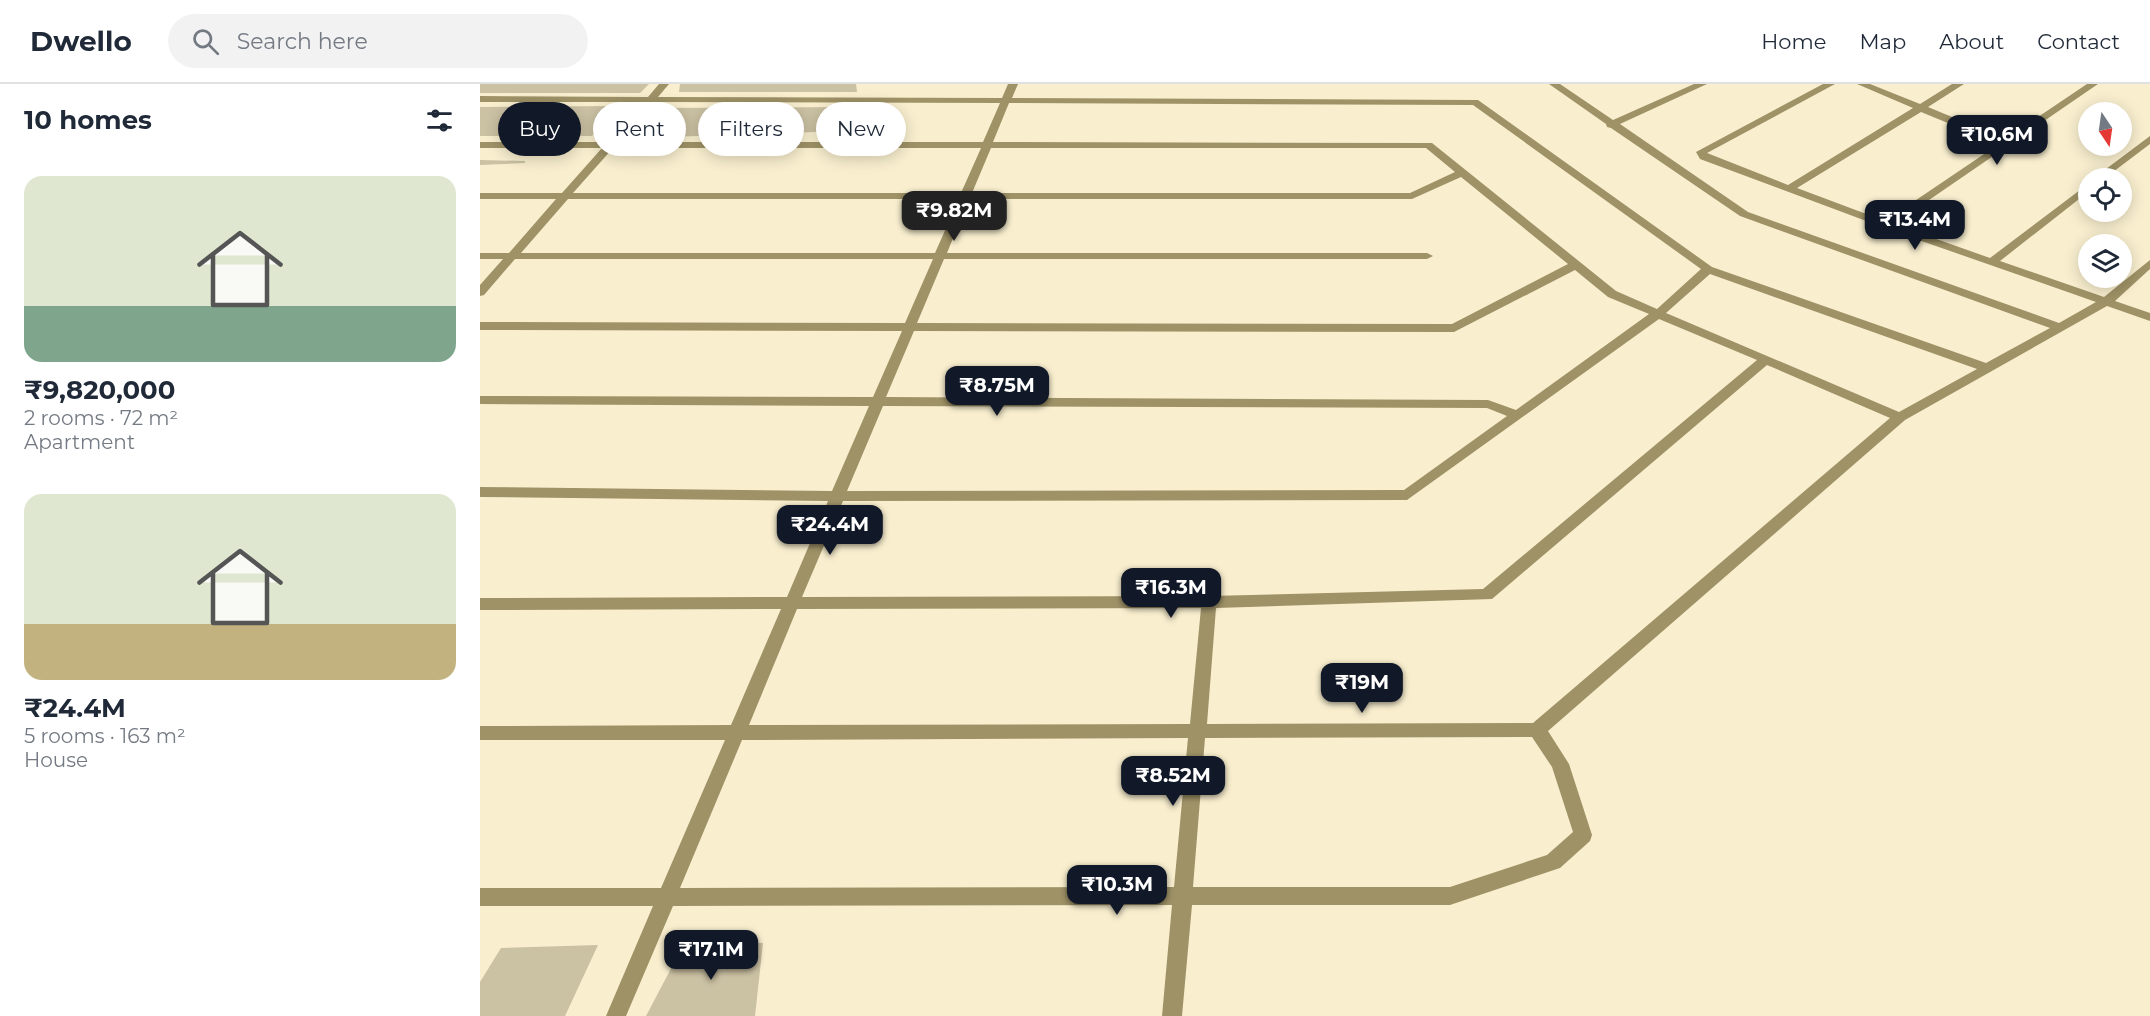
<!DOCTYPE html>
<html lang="en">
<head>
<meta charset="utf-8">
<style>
	:root { --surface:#fff; --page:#f2f2f3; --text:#1f2937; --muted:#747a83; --line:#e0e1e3; --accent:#111827 }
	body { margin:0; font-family:Montserrat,sans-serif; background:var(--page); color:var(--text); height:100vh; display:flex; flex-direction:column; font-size:22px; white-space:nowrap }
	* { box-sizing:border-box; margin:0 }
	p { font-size:20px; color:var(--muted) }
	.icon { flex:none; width:33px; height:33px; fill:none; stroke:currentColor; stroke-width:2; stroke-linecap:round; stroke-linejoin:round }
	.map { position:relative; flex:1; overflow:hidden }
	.side { display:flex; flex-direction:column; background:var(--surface); width:480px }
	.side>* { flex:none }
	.guide { position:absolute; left:18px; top:18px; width:570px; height:54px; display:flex; gap:12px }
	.needle { width:39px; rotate:167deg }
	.tools { position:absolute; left:1598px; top:18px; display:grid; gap:12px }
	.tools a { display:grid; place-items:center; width:54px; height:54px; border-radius:50%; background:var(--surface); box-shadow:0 3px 15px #0003; font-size:30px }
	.price { position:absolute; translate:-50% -51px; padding:0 14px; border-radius:12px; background:var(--accent); color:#fff; font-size:20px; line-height:39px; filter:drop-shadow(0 2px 3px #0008) }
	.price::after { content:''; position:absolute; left:50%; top:36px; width:18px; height:14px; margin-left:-9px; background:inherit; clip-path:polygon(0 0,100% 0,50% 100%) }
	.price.selected { background:#222; color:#fff }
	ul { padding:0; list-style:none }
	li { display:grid; align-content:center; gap:12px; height:318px; padding:0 24px }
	li span { display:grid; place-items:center; height:186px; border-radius:18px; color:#555 }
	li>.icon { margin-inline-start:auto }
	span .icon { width:108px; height:108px; fill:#fffc; stroke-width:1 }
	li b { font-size:26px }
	h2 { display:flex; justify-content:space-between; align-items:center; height:72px; padding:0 24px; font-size:26px }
	.tag { padding:0 21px; border-radius:27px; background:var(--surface); box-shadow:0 3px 15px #0003; font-size:21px; line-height:54px }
	.tag.selected { background:var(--accent); color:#fff }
	header { display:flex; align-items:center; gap:36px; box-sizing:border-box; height:84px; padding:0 30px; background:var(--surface); border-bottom:2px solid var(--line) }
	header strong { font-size:28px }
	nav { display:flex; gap:33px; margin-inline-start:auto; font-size:21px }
	.search { width:420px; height:54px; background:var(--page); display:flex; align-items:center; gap:15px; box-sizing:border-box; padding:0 21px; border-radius:33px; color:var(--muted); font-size:22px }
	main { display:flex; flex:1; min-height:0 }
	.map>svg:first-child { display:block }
</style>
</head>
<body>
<header>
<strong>Dwello</strong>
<div class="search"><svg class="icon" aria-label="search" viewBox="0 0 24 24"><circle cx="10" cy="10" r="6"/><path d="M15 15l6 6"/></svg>Search here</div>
<nav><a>Home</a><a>Map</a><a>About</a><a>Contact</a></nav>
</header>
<main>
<section class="side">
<h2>10 homes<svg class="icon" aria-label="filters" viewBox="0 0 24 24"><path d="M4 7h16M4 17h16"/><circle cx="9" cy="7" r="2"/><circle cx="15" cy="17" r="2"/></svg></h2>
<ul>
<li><span style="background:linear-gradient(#dfe7d0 70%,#7fa58c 0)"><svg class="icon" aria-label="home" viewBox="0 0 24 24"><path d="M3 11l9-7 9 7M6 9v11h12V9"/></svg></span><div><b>₹9,820,000</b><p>2 rooms · 72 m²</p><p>Apartment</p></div></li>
<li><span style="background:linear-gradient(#dfe7d0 70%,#c2b280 0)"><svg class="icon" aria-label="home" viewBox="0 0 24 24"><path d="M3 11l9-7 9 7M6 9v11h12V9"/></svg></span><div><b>₹24.4M</b><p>5 rooms · 163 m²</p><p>House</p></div></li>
</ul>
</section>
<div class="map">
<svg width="1670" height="932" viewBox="0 0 1670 932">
	<rect width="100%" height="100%" fill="#f9efcf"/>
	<path fill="#cbc1a3" d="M0 0H169L160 9H0Z
		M200 0H376L377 8H199Z
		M138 22 112 52H0V23Z
		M385 23 365 47 157 54 176 24Z
		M0 76 45 77V79L0 81Z
		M206 856 283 859 275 932H166Z
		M118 861 85 932H0V898L21 864Z"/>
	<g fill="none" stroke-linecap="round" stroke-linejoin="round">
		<path fill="#9f9267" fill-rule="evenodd" d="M179 0H189L178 13 522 14 528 0H538L532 14 998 16 1232 183 1506 279 1570 244 1260 132 1131 44 1127 43 1126 40 1069 0H1080L1133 36 1214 0H1227L1140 40 1268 128 1579 239 1616 218 1413 147 1220 75 1216 68 1343 0H1355L1227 69 1308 101 1433 24 1377 0H1390L1440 20 1472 0H1484L1448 23 1525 55 1607 0H1618L1414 140 1510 174 1608 100V108L1520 177 1624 213 1670 176V185L1635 217 1670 229V237L1627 222 1425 336 1068 647 1089 680 1112 751 1110 757 1080 784 970 821H712L702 932H682L692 821 193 822 146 932H126L173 822H0V804H181L245 656H0V642L251 641 301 525 0 526V514L307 513 348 417 0 413V403L352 407 389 322 0 320V312L393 313 422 247 0 246V238L425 239 453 175H35L4 211 0 212V201L23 175H0V169H29L76 115H0V109H82L122 64H0V58H127L163 18H0V12L168 13ZM173 18 520 19 503 58H138ZM529 19 993 21 1221 185 1177 225 1136 207 952 59 513 58ZM1441 28 1519 60 1405 137 1317 104ZM133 64H501L481 109H93ZM511 64H946L975 88 930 109H492ZM981 93 1088 180 972 240 437 239 464 175H947L953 172 947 169H467L489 115H932ZM88 115H479L455 169H41ZM1095 186 1128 213 1169 230 1036 326 1008 316 406 313 434 247 974 248ZM1230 190 1497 285 1419 328 1186 229ZM1179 235 1277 276 1003 505 729 512 322 513 363 417 927 416ZM1287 281 1410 334 1053 639 727 640 736 524 1012 515ZM403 322 1007 324 1027 332 924 406 367 407ZM721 524 710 640 269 641 317 525ZM1052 653 1072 683 1093 748 1067 771 970 803H713L725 654ZM708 654 694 803 200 804 262 656Z
			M1670 52V60L1625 94H1614Z"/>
	</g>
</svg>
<div class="tools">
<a><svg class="needle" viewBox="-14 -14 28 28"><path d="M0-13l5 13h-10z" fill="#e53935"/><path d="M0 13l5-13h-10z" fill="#747a83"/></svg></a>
<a><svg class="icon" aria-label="locate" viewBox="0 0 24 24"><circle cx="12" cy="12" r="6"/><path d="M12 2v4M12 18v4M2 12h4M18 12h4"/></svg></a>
<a><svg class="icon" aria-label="layers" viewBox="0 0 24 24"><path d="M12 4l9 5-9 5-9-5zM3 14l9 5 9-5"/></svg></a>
</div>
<b class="price" style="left:1517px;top:82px">₹10.6M</b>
<b class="price selected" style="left:474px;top:158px">₹9.82M</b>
<b class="price" style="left:1435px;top:167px">₹13.4M</b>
<b class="price" style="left:517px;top:333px">₹8.75M</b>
<b class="price" style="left:350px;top:472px">₹24.4M</b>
<b class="price" style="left:691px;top:535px">₹16.3M</b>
<b class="price" style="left:882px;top:630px">₹19M</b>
<b class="price" style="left:693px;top:723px">₹8.52M</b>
<b class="price" style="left:637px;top:832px">₹10.3M</b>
<b class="price" style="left:231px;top:897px">₹17.1M</b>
<div class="guide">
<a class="tag selected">Buy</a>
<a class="tag">Rent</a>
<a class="tag">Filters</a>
<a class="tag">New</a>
</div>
</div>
</main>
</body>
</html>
